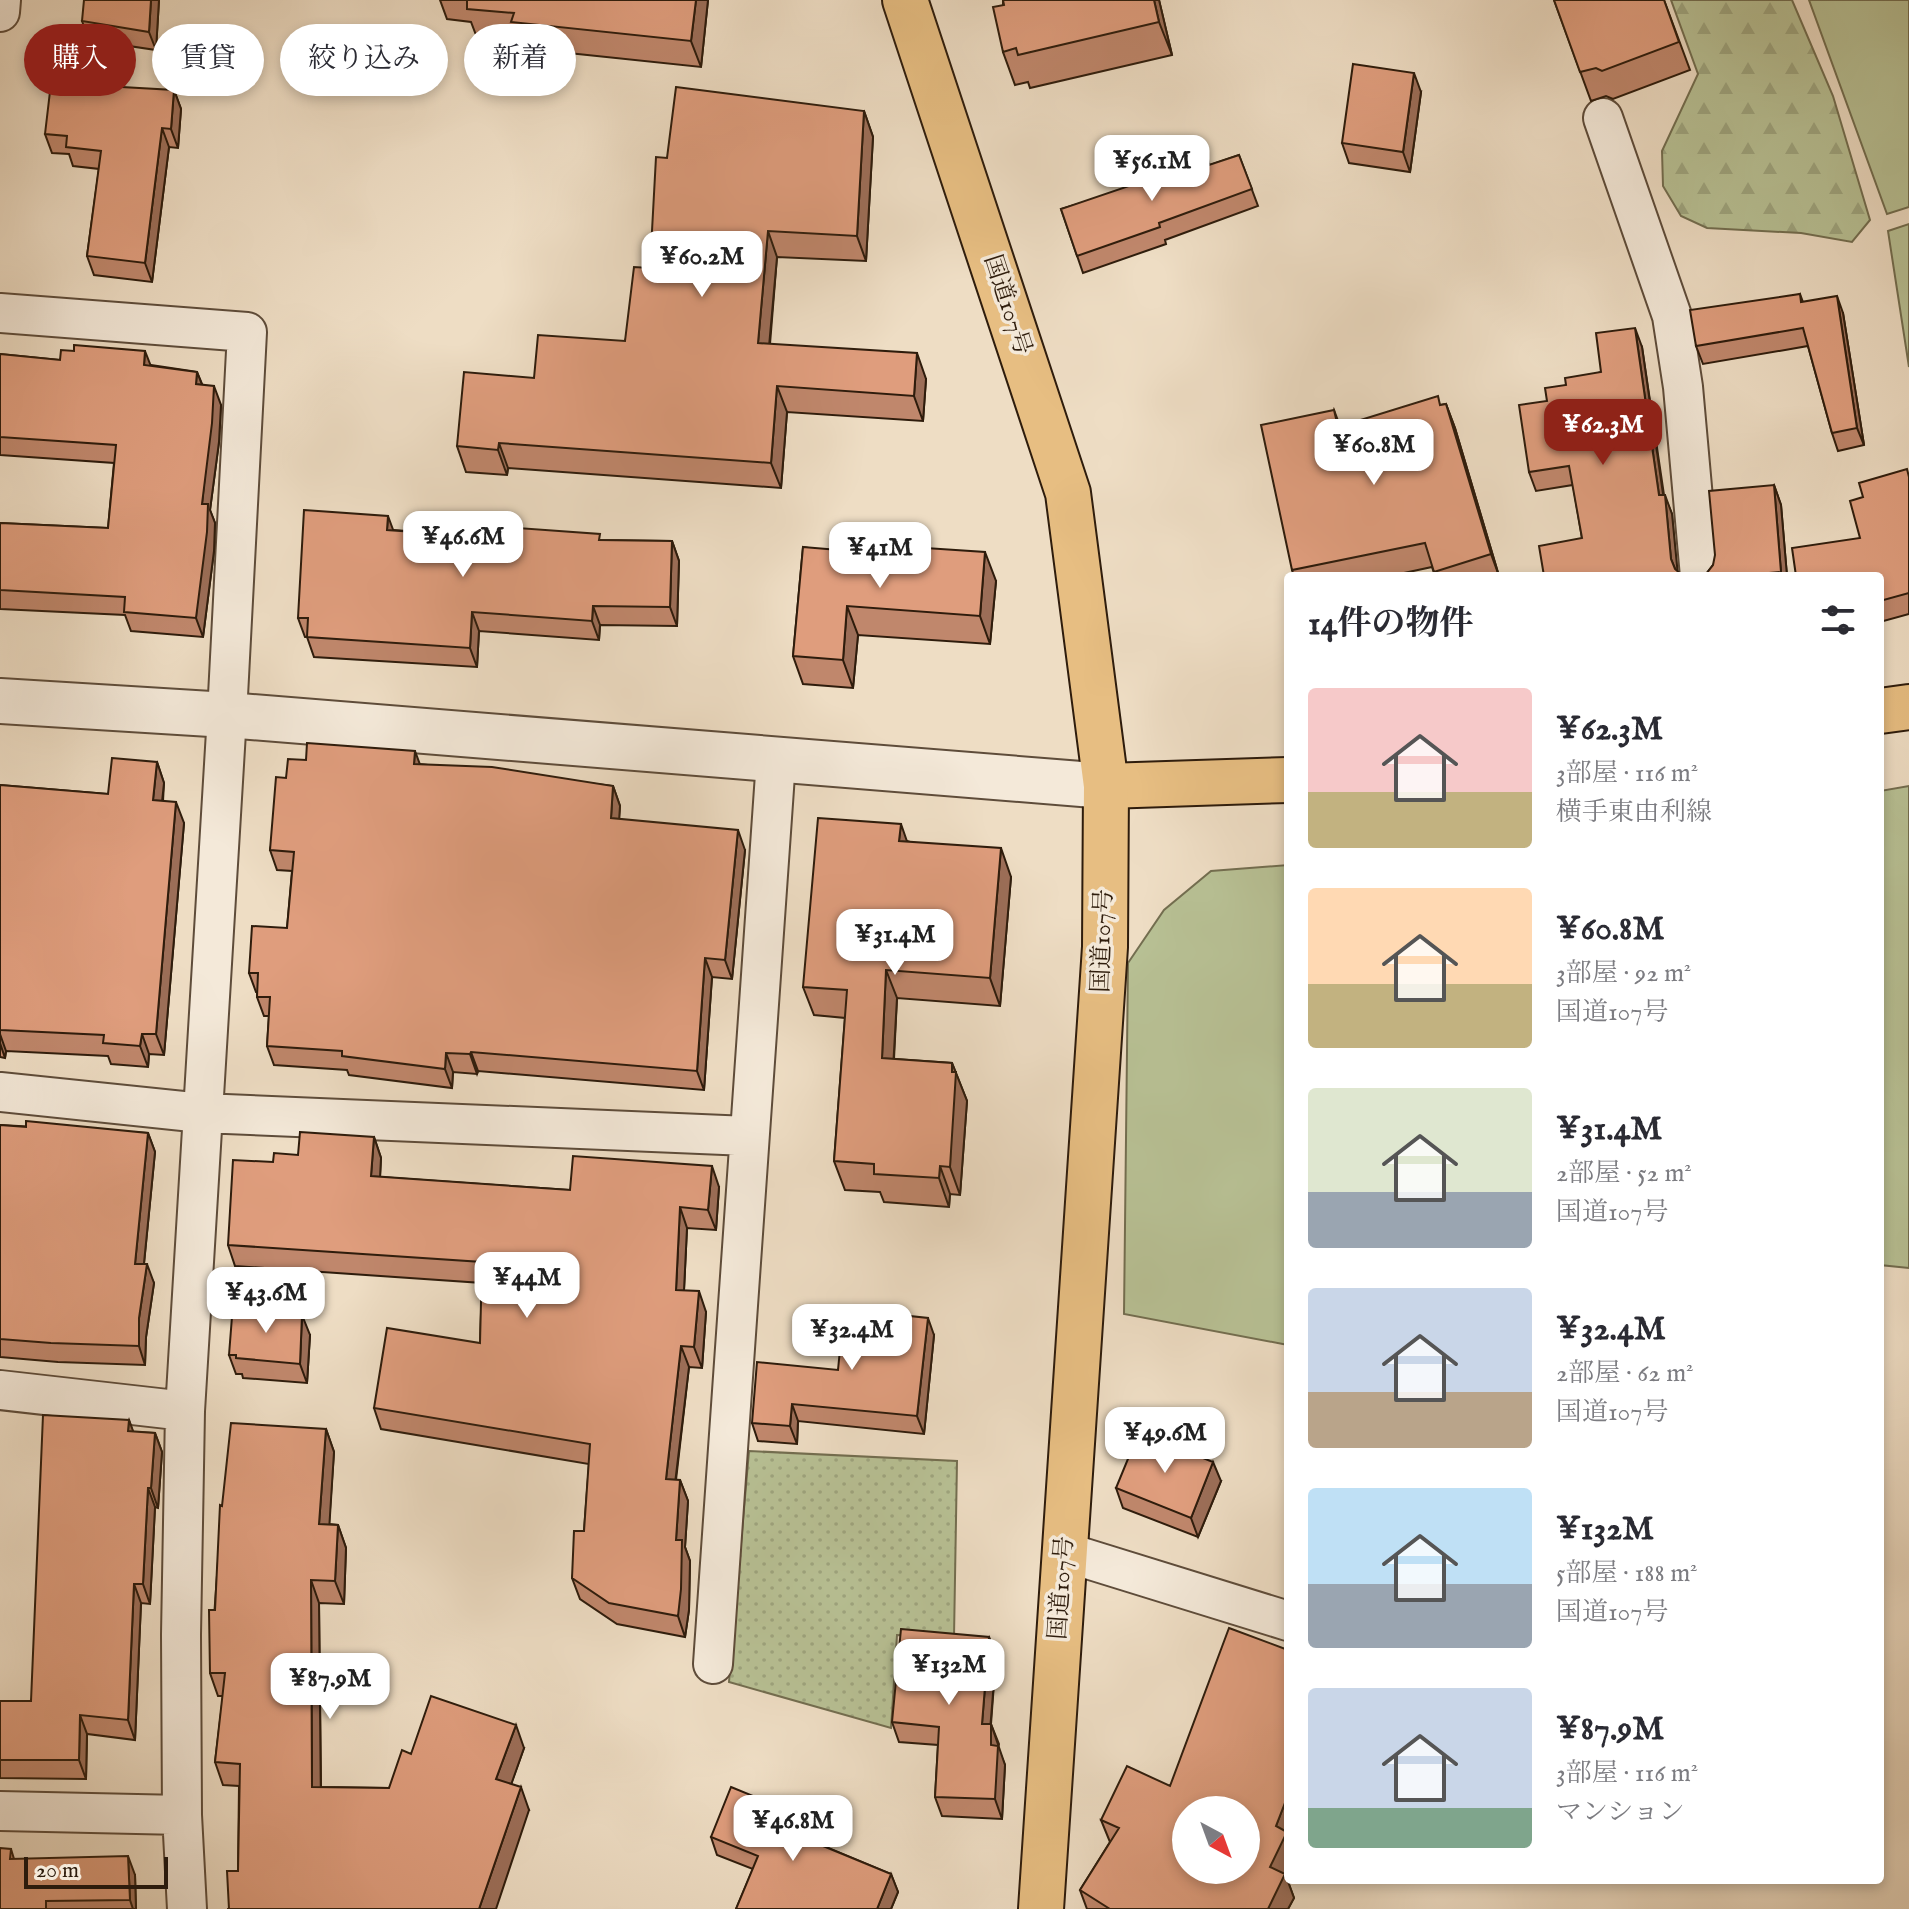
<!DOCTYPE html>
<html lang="ja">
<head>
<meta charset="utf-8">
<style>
	:root { --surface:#fff; --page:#f2f2f3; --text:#2b2b33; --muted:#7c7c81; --accent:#8f2418 }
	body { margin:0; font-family:"IM FELL English","Noto Serif JP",serif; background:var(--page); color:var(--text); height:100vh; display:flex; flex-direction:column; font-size:30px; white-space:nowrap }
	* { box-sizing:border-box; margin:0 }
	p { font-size:26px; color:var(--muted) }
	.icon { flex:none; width:44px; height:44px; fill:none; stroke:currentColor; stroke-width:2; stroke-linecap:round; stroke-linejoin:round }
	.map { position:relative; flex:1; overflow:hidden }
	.side { position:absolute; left:1284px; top:572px; width:600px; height:1312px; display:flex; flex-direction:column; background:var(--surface); border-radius:8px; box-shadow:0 4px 12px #0003 }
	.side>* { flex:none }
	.hud { position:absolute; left:24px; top:24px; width:760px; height:72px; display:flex; gap:16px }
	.needle { width:52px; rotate:139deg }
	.tools { position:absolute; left:1172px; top:1796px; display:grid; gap:16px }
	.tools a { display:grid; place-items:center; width:88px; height:88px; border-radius:50%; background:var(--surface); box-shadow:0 4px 12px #0003; font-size:40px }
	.scale { position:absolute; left:24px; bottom:20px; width:144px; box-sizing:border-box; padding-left:8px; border:4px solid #2e1c0c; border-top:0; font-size:22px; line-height:28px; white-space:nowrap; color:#2e1c0c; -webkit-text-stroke:6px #f4e9d9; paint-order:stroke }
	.price { position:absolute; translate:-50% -68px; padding:0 18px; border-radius:16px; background:#fff; color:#222; font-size:26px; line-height:52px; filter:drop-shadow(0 2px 4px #0008) }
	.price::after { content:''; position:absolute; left:50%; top:48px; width:24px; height:18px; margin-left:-12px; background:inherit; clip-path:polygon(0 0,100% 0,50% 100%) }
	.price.selected { background:var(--accent); color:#fff }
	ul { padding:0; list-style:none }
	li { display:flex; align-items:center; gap:24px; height:200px; padding:0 24px }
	li span { display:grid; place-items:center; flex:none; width:224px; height:160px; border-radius:8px; color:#555 }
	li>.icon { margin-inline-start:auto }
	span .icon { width:96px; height:96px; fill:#fffc; stroke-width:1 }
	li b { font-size:34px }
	h2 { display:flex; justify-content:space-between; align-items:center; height:96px; padding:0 24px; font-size:34px }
	.pill { padding:0 28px; border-radius:36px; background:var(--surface); box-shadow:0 4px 12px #0003; font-size:28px; line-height:72px }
	.pill.selected { background:var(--accent); color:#fff }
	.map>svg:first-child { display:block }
</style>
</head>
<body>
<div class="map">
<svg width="1909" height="1909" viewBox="0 0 1909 1909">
	<defs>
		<pattern id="forest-firs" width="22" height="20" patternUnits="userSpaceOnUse" patternTransform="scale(2)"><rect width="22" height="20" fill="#b8c195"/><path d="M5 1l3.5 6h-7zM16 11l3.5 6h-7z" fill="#9ea57f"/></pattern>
		<pattern id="park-dots" width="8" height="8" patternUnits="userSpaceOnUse" patternTransform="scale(2)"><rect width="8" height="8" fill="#b8c195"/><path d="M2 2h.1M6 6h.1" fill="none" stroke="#9ea57f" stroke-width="1.8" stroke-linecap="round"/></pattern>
	</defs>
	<rect width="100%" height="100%" fill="#eeddc4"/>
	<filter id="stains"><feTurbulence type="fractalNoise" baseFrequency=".0025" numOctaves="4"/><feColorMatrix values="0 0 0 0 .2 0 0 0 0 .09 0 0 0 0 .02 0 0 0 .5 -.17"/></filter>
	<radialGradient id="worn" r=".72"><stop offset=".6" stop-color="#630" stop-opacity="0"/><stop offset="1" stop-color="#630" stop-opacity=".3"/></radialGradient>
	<path fill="#b8c195" stroke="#736e50" stroke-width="2" d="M1809 0H1909V207L1887 214Z
		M1909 224V367L1888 231Z
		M1909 786V1268L1880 1265V791Z
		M1288 865V1345L1124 1314 1128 963 1164 910 1211 871Z"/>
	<path fill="url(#forest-firs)" stroke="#736e50" stroke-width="2" d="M1671 0H1792L1833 96 1870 220 1852 242 1801 233 1707 228 1681 216 1663 186 1662 151 1698 74Z"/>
	<path fill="url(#park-dots)" stroke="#736e50" stroke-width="2" d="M749 1451 957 1461 954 1637 897 1635 891 1728 729 1682Z"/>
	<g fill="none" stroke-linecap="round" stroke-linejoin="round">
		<defs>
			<path id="minor" d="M0 12 1 0
				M1603 118 1672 316 1683 387 1700 576
				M0 313 247 332 227 715 185 1411 181 1635 182 1815 187 1909
				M0 1092 202 1113 748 1136
				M0 1390 185 1411
				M1065 1552 1288 1621
				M713 1664 776 760
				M0 1811 182 1815"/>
			<path id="tertiary" d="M0 701 227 715 1106 786"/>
			<path id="primary" d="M1880 711 1909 707
				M1106 786 1288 780"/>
			<path id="trunk" d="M905 0 1068 493 1106 786 1105 947 1041 1909"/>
		</defs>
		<use href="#minor" stroke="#5e4c3a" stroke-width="42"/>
		<use href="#tertiary" stroke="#5e4c3a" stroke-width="48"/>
		<use href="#primary" stroke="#2e1c0c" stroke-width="48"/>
		<use href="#trunk" stroke="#2e1c0c" stroke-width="48"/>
		<use href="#minor" stroke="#f4e9d9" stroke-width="38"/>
		<use href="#tertiary" stroke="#f4e9d9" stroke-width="44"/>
		<use href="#primary" stroke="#e7be82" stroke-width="44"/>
		<use href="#trunk" stroke="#e7be82" stroke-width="44"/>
	</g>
	<path fill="#c0876c" stroke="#2e1c0c" stroke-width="2" d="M159 0 156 50 89 40 82 21Z
		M440 0H708L701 67 521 48 517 39 476 35 471 22 447 19Z
		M1003 0H1159L1172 55 1030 88 1028 82 1015 85 1003 52Z
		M1554 0H1664L1690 70 1613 99 1606 96 1591 101Z
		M174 90 181 109 178 148 169 147 152 282 94 275 87 256 99 169 73 166 69 154 52 153 45 134Z
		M1421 92 1410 172 1349 163 1342 143Z
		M864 111 873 137 866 261 777 257 770 344 926 379 923 421 787 412 781 488 508 468 507 475 466 472 457 446 534 378 625 341 650 268 667 158Z
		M1239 155 1258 206 1165 240 1166 244 1083 273 1061 209 1210 165Z
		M1800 294 1803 302 1843 313 1864 445 1838 451 1832 433 1808 346 1703 364 1696 346Z
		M1642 347 1664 495 1672 514 1677 571 1582 538 1573 485 1536 491 1529 472 1547 401 1566 385 1601 372Z
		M0 354 60 360 151 365 197 372 202 384 221 405 219 442 210 510 215 523 214 551 203 637 131 631 125 615 0 609V523L108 528 114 463 0 455Z
		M1446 404 1455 428 1499 576H1435L1432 567 1390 576H1294L1292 570 1334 410 1340 426Z
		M1909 475V614L1880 622V576L1860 538 1863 497Z
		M1774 485 1781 505 1787 576H1702L1706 574Z
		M393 530 517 539 672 541 679 561 677 626 600 625 599 640 479 631 477 667 314 657 307 637H305L298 618Z
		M803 547 996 581 990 644 858 635 853 688 803 684 793 656Z
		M157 762 164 783 163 801 184 823 164 1055 149 1054 148 1067 111 1064 108 1056 6 1051 5 1058 0 1057V785L108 794Z
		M419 764 613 786 620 806 619 819 745 850 732 979 712 977 704 1090 478 1071 477 1074 453 1072 452 1088 349 1075 347 1070 274 1065 267 1046 269 1016H264L257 997V992H256L249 973 287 928 292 871 277 870 270 850 286 778Z
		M907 841 1011 877 1000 1006 897 998 894 1059 952 1063 967 1101 960 1195 950 1194 949 1207 884 1202 880 1192 845 1190 834 1161 845 1018 814 1015 803 987Z
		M0 1125 148 1133 155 1152 144 1264 154 1283 146 1337 145 1365 58 1362 0 1357Z
		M374 1137 381 1158 380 1177 570 1190 719 1187 716 1230 687 1228 684 1290 706 1312 702 1368 689 1367 676 1480H680L688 1501 685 1547 690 1561 689 1610 685 1637 617 1624 580 1599 572 1578 584 1531 589 1464 381 1429 374 1408 480 1343 482 1283 235 1266 228 1245 298 1155Z
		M310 1335 307 1383 243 1378 242 1374H236L229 1355Z
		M934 1335 924 1434 798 1421 797 1444 758 1441 752 1423 838 1370Z
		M129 1420 133 1432 155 1433 162 1452 158 1508 155 1507 150 1604 141 1603 135 1740 87 1734 86 1779 0 1778V1701H31Z
		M326 1429 334 1452 329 1524 338 1525 346 1548 344 1604 319 1603 321 1787 389 1788 411 1754 524 1748 511 1784 529 1810 229 1909 238 1871 239 1786 223 1785 215 1762 223 1696H218L210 1673 222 1506Z
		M1221 1481 1198 1537 1123 1508 1116 1488Z
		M989 1637 996 1656 991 1724 999 1744 998 1748 1005 1765 1002 1819 942 1816 935 1797 938 1745 899 1742 892 1722Z
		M792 1812 799 1830 797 1835 891 1874 898 1892 891 1909H736L753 1869 717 1855 711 1837Z
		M1101 1820 1286 1876 1294 1898 1288 1909H1087L1080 1890 1110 1842Z
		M11 1849 14 1859 135 1875 136 1909H0Z"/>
	<path fill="#9c6e58" stroke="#2e1c0c" stroke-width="2" d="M151 0H159L156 50 149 32Z
		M696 0H708L701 67 691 41Z
		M1154 0H1159L1172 55 1159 22Z
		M1414 73 1421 92 1410 172 1403 152Z
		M174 90 181 109 178 148 171 129Z
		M864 111 873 137 866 261 857 236Z
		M162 128 169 147 152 282 145 263Z
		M768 231 777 257 767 369 758 343Z
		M1837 296 1843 313 1864 445 1857 428Z
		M1635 328 1642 347 1666 515 1659 495Z
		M145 351 152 369 144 365Z
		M917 353 926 379 923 421 914 396Z
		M197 372 204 390 196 384Z
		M214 386 221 405 219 442 210 510 215 523 214 551 203 637 196 618 202 504Z
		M777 386 787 412 781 488 771 463Z
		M1446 404 1455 428 1499 576 1491 554Z
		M499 443 508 468 507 475 498 450Z
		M1774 485 1781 505 1787 576H1782L1781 572Z
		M1665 495 1672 514 1678 576 1671 559Z
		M388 516 395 535 387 530Z
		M672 541 679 561 677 626 670 607Z
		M985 552 996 581 990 644 980 616Z
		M593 606 600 625 599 640 592 621Z
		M847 606 858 635 853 688 843 660Z
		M472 612 479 631 477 667 470 648Z
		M415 751 422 770 414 764Z
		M157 762 164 783 160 821 153 800Z
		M613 786 620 806 618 837 611 818Z
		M176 802 184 823 164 1055 156 1034Z
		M901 824 911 853 899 841Z
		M738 830 745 850 732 979 725 960Z
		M1001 848 1011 877 1000 1006 990 978Z
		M705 958 712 977 704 1090 697 1071Z
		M886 970 897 998 892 1087 882 1058Z
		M0 1034 6 1051 5 1058 0 1043Z
		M142 1034 149 1054 148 1067 140 1046Z
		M471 1052 478 1071 477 1074 470 1054Z
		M446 1053 453 1072 452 1088 445 1069Z
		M952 1063 967 1101 960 1195 950 1167Z
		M148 1133 155 1152 142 1283 135 1264Z
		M374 1137 381 1158 379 1197 371 1176Z
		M712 1166 719 1187 716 1230 708 1210Z
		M940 1166 950 1194 949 1207 939 1178Z
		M680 1207 687 1228 683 1311 676 1290Z
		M147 1264 154 1283 146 1337 145 1365 139 1346V1318Z
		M699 1291 706 1312 702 1368 694 1347Z
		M302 1315 310 1335 307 1383 300 1364Z
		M928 1318 934 1335 924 1434 917 1416Z
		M681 1346 689 1367 673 1500 666 1479Z
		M792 1404 798 1421 797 1444 790 1426Z
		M129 1420 136 1439 128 1431Z
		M326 1429 334 1452 328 1547 319 1524Z
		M155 1433 162 1452 158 1508 151 1488Z
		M1213 1462 1221 1481 1198 1537 1191 1518Z
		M680 1480 688 1501 685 1547 690 1561 689 1610 685 1637 678 1616 676 1540Z
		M148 1488 155 1507 150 1604 143 1584Z
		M338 1525 346 1548 344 1604 335 1581Z
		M311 1580 319 1603 321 1810 312 1787Z
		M134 1584 141 1603 135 1740 128 1720Z
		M989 1637 996 1656 989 1743 982 1724Z
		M80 1715 87 1734 86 1779 79 1760Z
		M991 1724 1005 1765 1002 1819 995 1799 991 1745Z
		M516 1725 524 1748 505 1802 496 1779Z
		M521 1787 529 1810 496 1909H479Z
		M1288 1795V1871L1286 1876 1294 1898 1288 1909H1268L1270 1867 1276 1826Z
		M792 1812 799 1830 791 1848 784 1830Z
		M128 1856 135 1875 136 1909H133L130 1900Z
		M891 1874 898 1892 891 1909H877Z"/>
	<path fill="#df9d7d" stroke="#2e1c0c" stroke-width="2" fill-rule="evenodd" d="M84 0H151L149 32 82 21Z
		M467 0H696L691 41 511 22 514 13 467 9Z
		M1003 0H1154L1159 22 1018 55 1016 48 1003 52 993 7 1004 5Z
		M1554 0H1664L1679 42 1602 71 1596 68 1580 72Z
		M1353 64 1414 73 1403 152 1342 143Z
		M51 83 174 90 171 129 162 128 145 263 87 256 101 151 66 147 67 136 45 134Z
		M676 87 864 111 857 236 768 231 758 343 917 353 914 396 777 386 771 463 499 443 498 450 457 446 464 372 534 378 538 335 625 341 634 267 650 268 656 157 667 158Z
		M1239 155 1252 189 1159 223 1160 227 1077 256 1061 209 1208 159 1209 165Z
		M1800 294 1801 302 1837 296 1857 428 1832 433 1803 328 1696 346 1690 310Z
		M1635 328 1659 495H1665L1671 559 1675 569 1683 576H1544L1539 546 1582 538 1569 466 1529 472 1519 405 1547 401 1545 388 1566 385 1565 378 1601 372 1596 333Z
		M74 345 145 351 144 365 197 372 196 384 214 386 212 423 202 504H208L207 532 196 618 124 612 125 597 0 590V523L108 528 116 445 0 437V354L60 360 61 350 74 351Z
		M1438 396 1440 405 1446 404 1491 554 1434 572 1425 543 1292 570 1261 425 1334 410 1338 427Z
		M1907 469 1909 477V593L1880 601V576H1796L1792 548 1860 538 1850 501 1863 497 1859 483Z
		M1774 485 1781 572 1736 576H1702L1706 574 1713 565 1715 555 1709 491Z
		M304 510 388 516 387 530 517 539 518 528 600 534 599 540 672 541 670 607 593 606 592 621 472 612 470 648 307 637 308 618H298Z
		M803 547 910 556 911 547 985 552 980 616 847 606 843 660 793 656Z
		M307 743 415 751 414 764 492 767 613 786 611 818 738 830 725 960 705 958 697 1071 471 1052 470 1054 446 1053 445 1069 342 1056V1051L267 1046 270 997H257L258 973H249L252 926 287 928 294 852 270 850 276 777 286 778 288 759 306 760Z
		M112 758 157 762 153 800 176 802 156 1034H142L140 1046 103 1043 104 1035 0 1030V785L108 794Z
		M818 818 901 824 899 841 1001 848 990 978 886 970 882 1058 952 1063V1072H956L950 1167 940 1166 939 1178 874 1174V1164L834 1161 847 990 803 987Z
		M26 1121 148 1133 135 1264H147L139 1318V1346L51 1343 0 1339V1125L26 1127Z
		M300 1132 374 1137 371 1176 570 1190 573 1156 712 1166 708 1210 680 1207 676 1290 699 1291 694 1347 681 1346 666 1479 680 1480 676 1540H682L681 1589 678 1616 609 1603 572 1578 574 1531H584L590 1444 374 1408 387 1328 480 1343 482 1262 228 1245 233 1160 273 1162 274 1153 298 1155Z
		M233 1304 302 1315 300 1364 236 1358V1355H229Z
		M844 1309 928 1318 917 1416 792 1404 790 1426 752 1423 757 1362 838 1370Z
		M43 1415 129 1420 128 1431 155 1433 151 1488H148L143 1584H134L128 1720 80 1715 79 1760H0V1701H31Z
		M231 1423 326 1429 319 1524 338 1525 335 1581 311 1580 312 1787 389 1788 402 1750 411 1754 431 1696 516 1725 496 1779 521 1787 479 1909H227H229L227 1871H238L240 1764 215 1762 225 1673H210L209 1610H215L220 1505 222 1506Z
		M1139 1432 1213 1462 1191 1518 1116 1488Z
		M1229 1628 1288 1650V1795L1276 1826 1287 1832 1270 1867 1285 1874 1268 1909H1110L1080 1890 1119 1828 1101 1820 1127 1766 1170 1786ZM1186 1810H1246V1870H1186Z
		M901 1629 989 1637 982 1724H991V1745L998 1746 995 1799 935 1797 939 1727 892 1722Z
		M731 1787 792 1812 784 1830 891 1874 877 1909H736L758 1856 711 1837Z
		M0 1848 11 1849 10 1859 128 1856 130 1900 46 1901V1909H0Z"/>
	<g text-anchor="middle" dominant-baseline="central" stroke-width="7" stroke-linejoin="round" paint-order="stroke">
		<g font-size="24" fill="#2e1c0c" stroke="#f4e9d9">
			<text transform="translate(1007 305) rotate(72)">国道107号</text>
			<text transform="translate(1103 941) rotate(-88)">国道107号</text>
			<text transform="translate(1062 1588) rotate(-86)">国道107号</text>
		</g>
	</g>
	<rect width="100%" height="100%" filter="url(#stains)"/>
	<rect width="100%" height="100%" fill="url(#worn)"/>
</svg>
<div class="tools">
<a><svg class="needle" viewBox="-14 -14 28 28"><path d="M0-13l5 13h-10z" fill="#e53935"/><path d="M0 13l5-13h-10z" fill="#7c7c81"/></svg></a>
</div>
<div class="scale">20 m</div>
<b class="price" style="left:1152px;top:203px">¥56.1M</b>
<b class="price" style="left:702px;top:299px">¥60.2M</b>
<b class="price selected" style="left:1603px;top:467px">¥62.3M</b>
<b class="price" style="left:1374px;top:487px">¥60.8M</b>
<b class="price" style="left:463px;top:579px">¥46.6M</b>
<b class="price" style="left:880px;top:590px">¥41M</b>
<b class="price" style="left:895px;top:977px">¥31.4M</b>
<b class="price" style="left:527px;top:1320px">¥44M</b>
<b class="price" style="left:266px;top:1335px">¥43.6M</b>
<b class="price" style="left:852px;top:1372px">¥32.4M</b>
<b class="price" style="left:1165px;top:1475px">¥49.6M</b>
<b class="price" style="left:949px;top:1707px">¥132M</b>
<b class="price" style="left:330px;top:1721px">¥87.9M</b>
<b class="price" style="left:793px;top:1863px">¥46.8M</b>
<div class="hud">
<a class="pill selected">購入</a>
<a class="pill">賃貸</a>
<a class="pill">絞り込み</a>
<a class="pill">新着</a>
</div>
<section class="side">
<h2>14件の物件<svg class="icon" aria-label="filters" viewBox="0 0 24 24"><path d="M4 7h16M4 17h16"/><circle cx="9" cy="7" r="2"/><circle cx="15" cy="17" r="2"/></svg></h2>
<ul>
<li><span style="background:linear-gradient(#f6c9c9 65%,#c2b280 0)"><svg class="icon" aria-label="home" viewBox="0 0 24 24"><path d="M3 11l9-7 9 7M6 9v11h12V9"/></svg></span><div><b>¥62.3M</b><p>3部屋 · 116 m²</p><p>横手東由利線</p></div></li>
<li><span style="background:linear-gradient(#ffd9b3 60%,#c2b280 0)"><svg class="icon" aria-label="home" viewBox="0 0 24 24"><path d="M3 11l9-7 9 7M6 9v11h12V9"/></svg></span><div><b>¥60.8M</b><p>3部屋 · 92 m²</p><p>国道107号</p></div></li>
<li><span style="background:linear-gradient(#dfe7d0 65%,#9aa5b1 0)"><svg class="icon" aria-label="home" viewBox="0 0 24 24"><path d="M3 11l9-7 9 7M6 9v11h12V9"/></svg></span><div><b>¥31.4M</b><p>2部屋 · 52 m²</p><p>国道107号</p></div></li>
<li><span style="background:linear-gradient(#c9d6e8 65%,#b9a48a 0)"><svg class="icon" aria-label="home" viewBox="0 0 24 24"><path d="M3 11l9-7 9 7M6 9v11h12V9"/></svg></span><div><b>¥32.4M</b><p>2部屋 · 62 m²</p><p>国道107号</p></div></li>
<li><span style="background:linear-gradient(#bfe0f5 60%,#9aa5b1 0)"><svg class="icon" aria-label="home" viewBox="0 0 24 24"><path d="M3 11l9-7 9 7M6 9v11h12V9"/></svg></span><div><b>¥132M</b><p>5部屋 · 188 m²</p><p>国道107号</p></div></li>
<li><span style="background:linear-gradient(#c9d6e8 75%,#7fa58c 0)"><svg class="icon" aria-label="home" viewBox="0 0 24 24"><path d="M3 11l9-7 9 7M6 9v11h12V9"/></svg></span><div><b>¥87.9M</b><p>3部屋 · 116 m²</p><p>マンション</p></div></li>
</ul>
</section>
</div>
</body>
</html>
